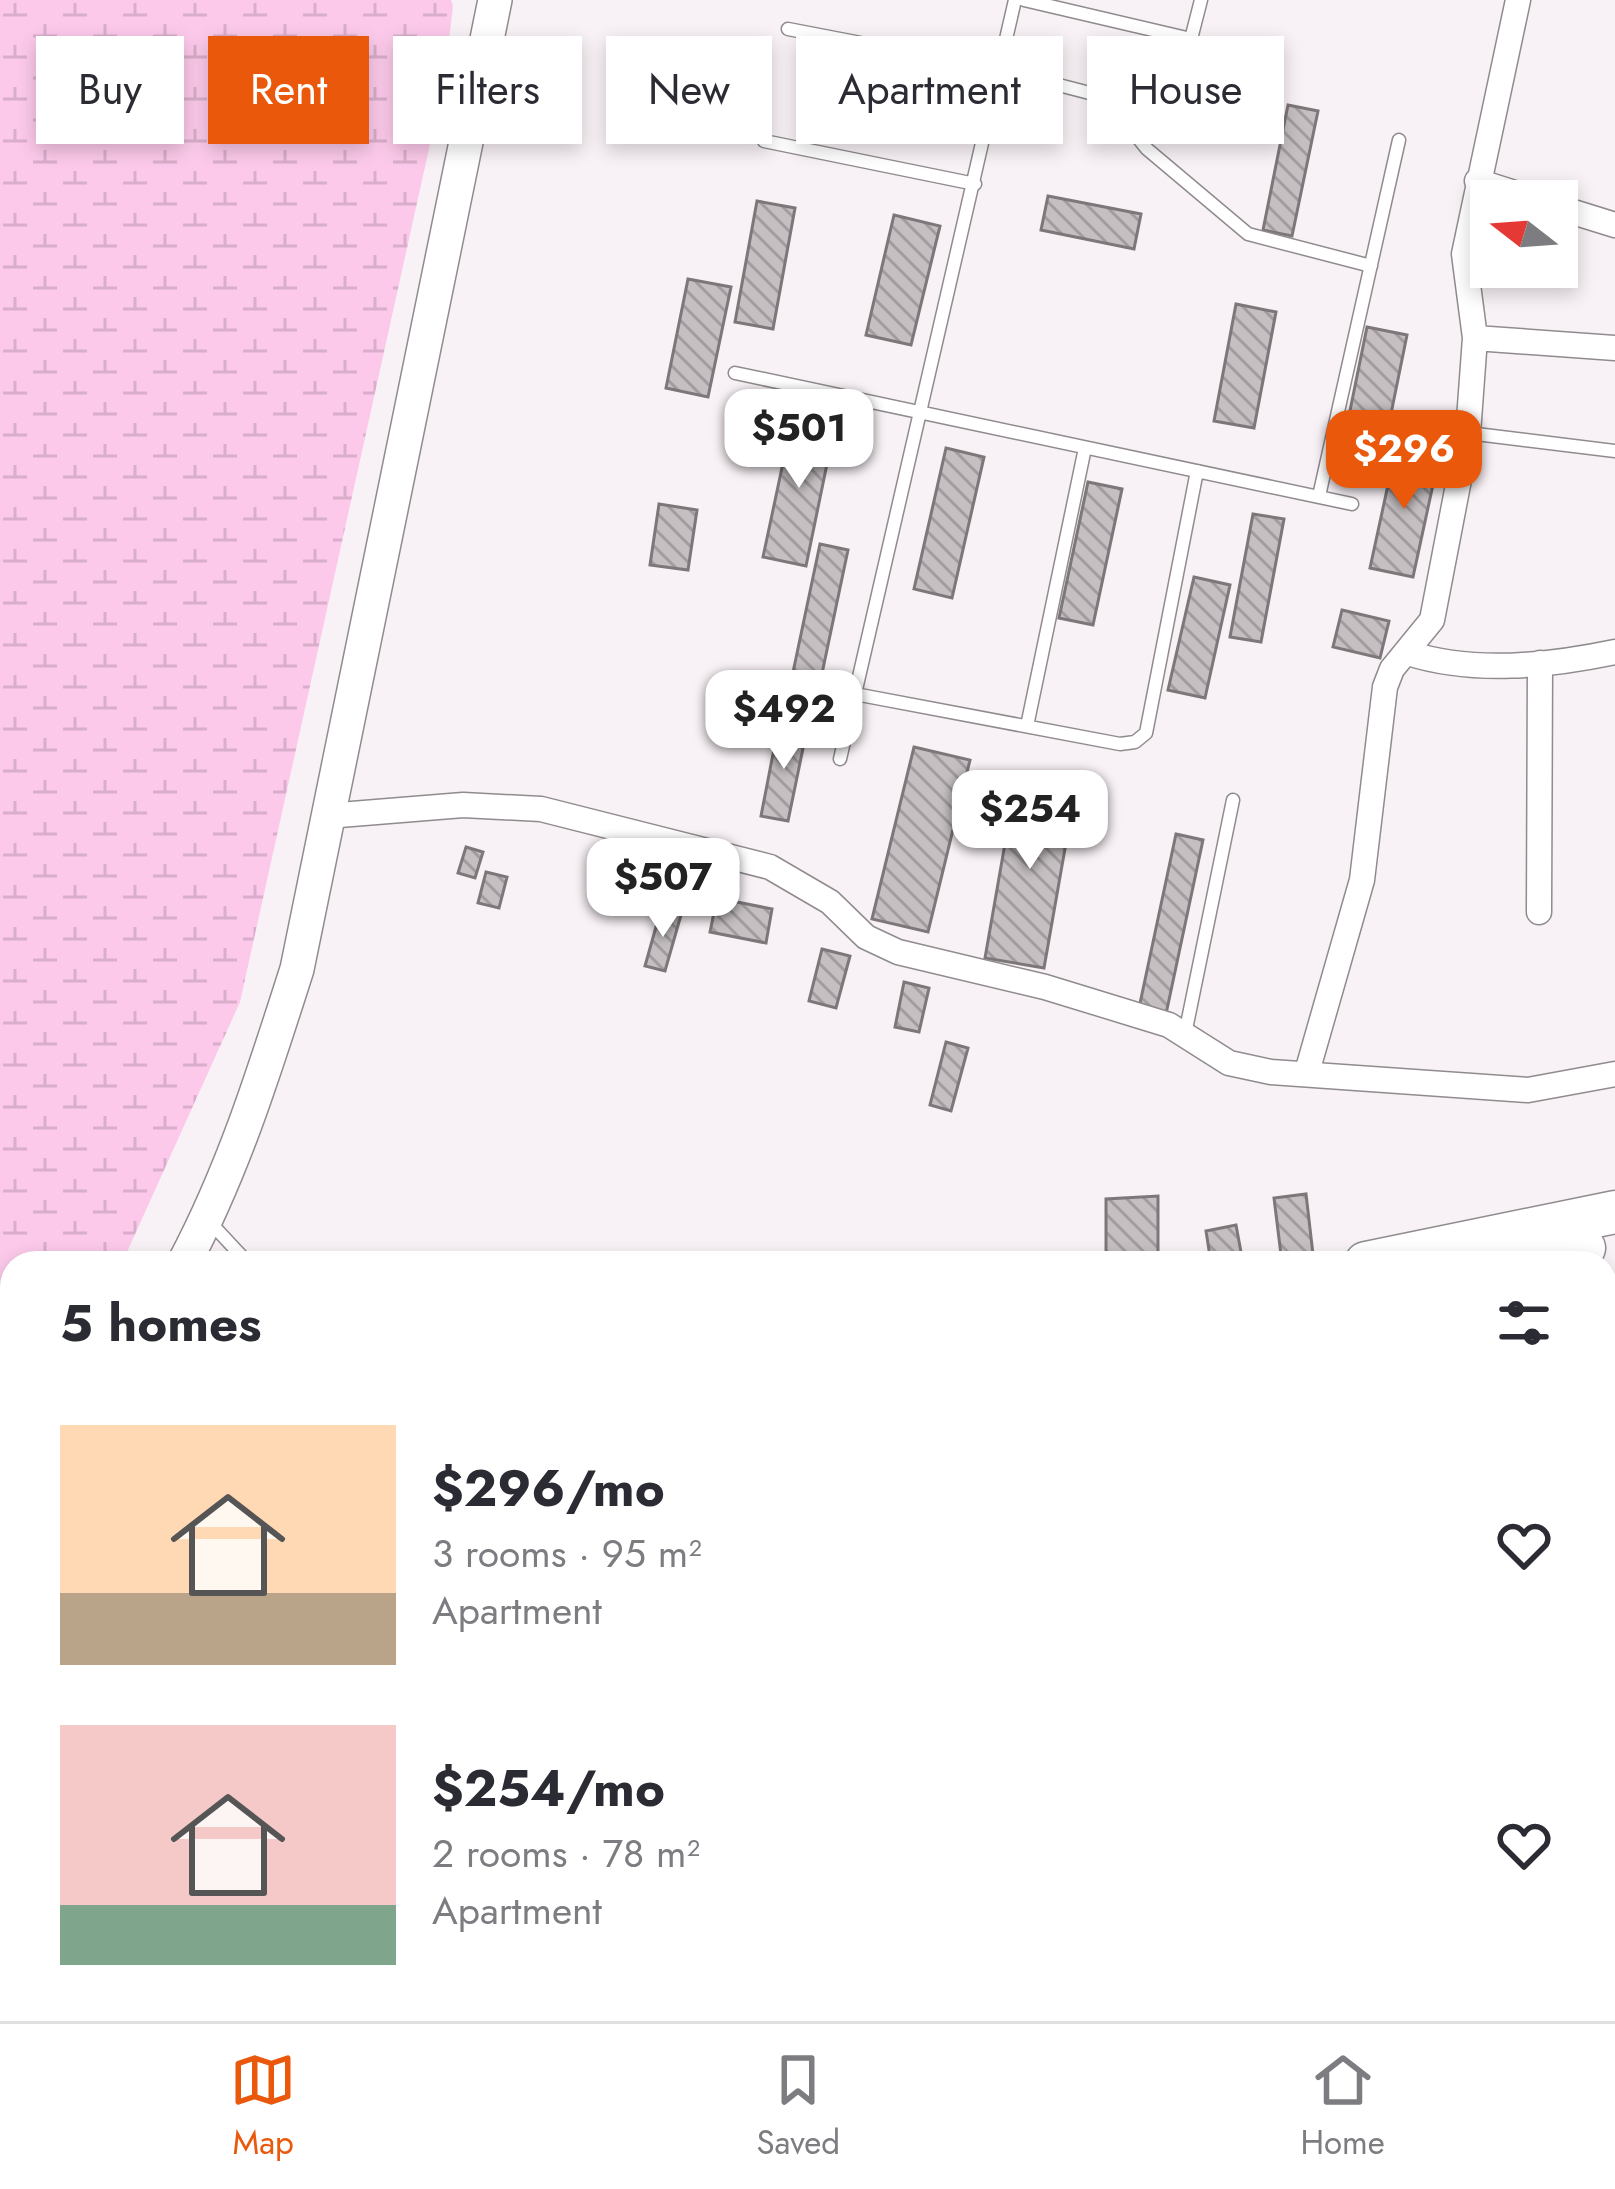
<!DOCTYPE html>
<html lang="en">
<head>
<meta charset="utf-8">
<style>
	:root { --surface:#fff; --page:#f2f2f3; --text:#2b2b33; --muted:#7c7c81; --line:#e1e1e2; --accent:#ea580c }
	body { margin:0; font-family:Jost,sans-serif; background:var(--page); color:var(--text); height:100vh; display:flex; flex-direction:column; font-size:45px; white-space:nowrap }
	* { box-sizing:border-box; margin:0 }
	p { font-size:39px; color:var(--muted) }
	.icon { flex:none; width:66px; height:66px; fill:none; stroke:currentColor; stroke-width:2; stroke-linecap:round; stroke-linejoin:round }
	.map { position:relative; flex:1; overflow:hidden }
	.sheet { position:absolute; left:0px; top:1251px; width:1617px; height:771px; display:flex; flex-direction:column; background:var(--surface); border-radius:36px 36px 0 0; box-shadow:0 6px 18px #0003 }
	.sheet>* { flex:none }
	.guide { position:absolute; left:36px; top:36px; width:1545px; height:108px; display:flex; gap:24px }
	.needle { width:78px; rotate:287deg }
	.controls { position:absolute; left:1470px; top:180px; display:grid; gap:24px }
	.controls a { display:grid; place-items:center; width:108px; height:108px; border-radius:0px; background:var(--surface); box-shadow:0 6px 18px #0003; font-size:60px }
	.price { position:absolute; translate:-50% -102px; padding:0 27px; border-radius:24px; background:#fff; color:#222; font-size:39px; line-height:78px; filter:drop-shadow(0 3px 6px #0008) }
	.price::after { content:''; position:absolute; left:50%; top:72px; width:36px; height:27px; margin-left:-18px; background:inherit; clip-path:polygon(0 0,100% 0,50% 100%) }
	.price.current { background:var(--accent); color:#fff }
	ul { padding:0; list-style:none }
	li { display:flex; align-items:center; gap:36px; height:300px; padding:0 60px }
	li span { display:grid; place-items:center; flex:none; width:336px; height:240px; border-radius:0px; color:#555 }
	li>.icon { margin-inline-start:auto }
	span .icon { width:144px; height:144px; fill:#fffc; stroke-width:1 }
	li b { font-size:51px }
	h2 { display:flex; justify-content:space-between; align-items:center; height:144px; padding:0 60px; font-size:51px }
	.pill { padding:0 42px; border-radius:0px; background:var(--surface); box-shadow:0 6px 18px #0003; font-size:42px; line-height:108px }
	.pill.current { background:var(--accent); color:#fff }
	.dock { display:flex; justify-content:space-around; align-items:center; height:168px; border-top:3px solid var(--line); background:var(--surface); font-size:33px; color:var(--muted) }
	.dock a { display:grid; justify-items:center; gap:6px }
	.dock .current { color:var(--accent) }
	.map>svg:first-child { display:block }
</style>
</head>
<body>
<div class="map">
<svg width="1615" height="2021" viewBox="0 0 1615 2021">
	<defs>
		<pattern id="wetland-marsh" width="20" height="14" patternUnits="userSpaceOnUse" patternTransform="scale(3)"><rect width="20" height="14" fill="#fcc9ea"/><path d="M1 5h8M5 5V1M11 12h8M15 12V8" fill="none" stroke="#d9aeca"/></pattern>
		<pattern id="building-back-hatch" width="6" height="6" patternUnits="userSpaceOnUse" patternTransform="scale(3)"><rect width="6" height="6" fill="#c5bfc2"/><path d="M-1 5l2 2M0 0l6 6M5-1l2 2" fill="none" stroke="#a19c9f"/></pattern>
	</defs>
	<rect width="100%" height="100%" fill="#f8f1f5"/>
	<path fill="url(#wetland-marsh)" d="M0 0H451L453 6 444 81 240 1002 122 1263H12V1437L0 1454Z"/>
	<path fill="url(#building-back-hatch)" stroke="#7d777a" stroke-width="3" d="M826 77 900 94 892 130 817 113Z
		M1288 105 1318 111 1292 236 1263 230Z
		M1048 196 1141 214 1134 249 1041 230Z
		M757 201 795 208 773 329 735 322Z
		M894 215 940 226 911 345 866 335Z
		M688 279 731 287 708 397 666 388Z
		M1236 304 1276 312 1254 428 1214 421Z
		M1367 327 1407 335 1382 458 1342 450Z
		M793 416 835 425 806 566 763 557Z
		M946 448 984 457 952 598 914 589Z
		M1396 448 1439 457 1413 577 1370 568Z
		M1088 482 1122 489 1093 625 1059 618Z
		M659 504 697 510 688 570 650 565Z
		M1253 514 1284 519 1261 642 1230 637Z
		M820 544 848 550 820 683 792 677Z
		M1194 577 1230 585 1205 698 1168 690Z
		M1342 610 1389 621 1380 658 1333 647Z
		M779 723 807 729 788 821 761 816Z
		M914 747 970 760 928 932 872 919Z
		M1017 775 1076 786 1044 968 985 958Z
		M1176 834 1203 840 1166 1014 1139 1008Z
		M466 847 483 852 475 878 458 873Z
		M486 872 507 877 499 908 478 903Z
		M717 898 772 909 766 943 710 932Z
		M661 909 681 915 665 971 645 966Z
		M822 949 850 956 836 1008 809 1001Z
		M904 982 929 988 919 1032 895 1027Z
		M946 1042 968 1048 951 1111 930 1105Z
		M1306 1194 1314 1263H1282L1274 1198Z
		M1158 1196V1263H1106V1199Z
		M1236 1225 1243 1263H1211L1206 1231Z"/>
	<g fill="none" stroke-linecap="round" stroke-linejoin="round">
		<defs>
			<path id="lane" d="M1024 0 1191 39 1201 0
				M788 29 1001 70 1105 97 1147 149 1248 234 1371 266
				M764 141 975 184
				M735 373 1352 504
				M1468 433 1615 451
				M1319 496 1399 140
				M855 694 1120 744 1135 742 1146 733 1197 471
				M1027 726 1085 448
				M840 759 1015 0
				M1185 1034 1233 800
				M208 1220 248 1263
				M1605 1666 1615 1645"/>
			<path id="street" d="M1477 181 1540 201
				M1557 207 1615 225
				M1475 338 1615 348
				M1408 653C1474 674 1548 666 1615 652
				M327 816 463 805 541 809 770 867 830 902 866 937 898 952 1045 987 1169 1025 1229 1063 1271 1072 1528 1090 1615 1074
				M1539 912 1540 663
				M1307 1072 1362 880 1385 687 1392 669 1432 620 1468 433 1475 338 1464 254 1518 0
				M0 1980 12 1970
				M508 2010 583 2021
				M1555 2010 1615 2016
				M672 2021 792 2010
				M1143 2021 1148 2010"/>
			<path id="secondary" d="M184 1263C234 1169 265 1069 297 969L495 0"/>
			<path id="highway" d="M1366 1263 1615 1212
				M1515 1263 1584 1248
				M0 1520 12 1506
				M0 1616 12 1611
				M0 1661 12 1657"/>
		</defs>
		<use href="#lane" stroke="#908b8e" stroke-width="15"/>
		<use href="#street" stroke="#908b8e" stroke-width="27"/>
		<use href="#secondary" stroke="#908b8e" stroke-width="36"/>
		<use href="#highway" stroke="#908b8e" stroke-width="45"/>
		<use href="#lane" stroke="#fff" stroke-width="12"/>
		<use href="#street" stroke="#fff" stroke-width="24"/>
		<use href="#secondary" stroke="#fff" stroke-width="33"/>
		<use href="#highway" stroke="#fff" stroke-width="42"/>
	</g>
</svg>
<div class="controls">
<a><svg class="needle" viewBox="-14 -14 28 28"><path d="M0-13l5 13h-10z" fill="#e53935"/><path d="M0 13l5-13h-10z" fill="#7c7c81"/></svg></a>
</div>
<b class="price" style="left:799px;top:491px">$501</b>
<b class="price current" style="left:1404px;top:512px">$296</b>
<b class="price" style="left:784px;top:772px">$492</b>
<b class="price" style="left:1030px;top:872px">$254</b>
<b class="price" style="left:663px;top:940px">$507</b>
<div class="guide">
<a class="pill">Buy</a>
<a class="pill current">Rent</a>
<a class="pill">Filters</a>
<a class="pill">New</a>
<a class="pill">Apartment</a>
<a class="pill">House</a>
</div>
<section class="sheet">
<h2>5 homes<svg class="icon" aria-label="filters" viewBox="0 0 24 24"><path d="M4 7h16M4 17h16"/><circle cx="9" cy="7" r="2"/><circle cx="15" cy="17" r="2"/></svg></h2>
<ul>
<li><span style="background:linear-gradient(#ffd9b3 70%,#b9a48a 0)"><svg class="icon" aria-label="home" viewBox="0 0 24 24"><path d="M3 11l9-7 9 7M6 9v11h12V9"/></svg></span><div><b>$296/mo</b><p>3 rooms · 95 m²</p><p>Apartment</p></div><svg class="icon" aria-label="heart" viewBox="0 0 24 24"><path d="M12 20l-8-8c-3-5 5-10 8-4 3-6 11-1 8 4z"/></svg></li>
<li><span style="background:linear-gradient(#f6c9c9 75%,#7fa58c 0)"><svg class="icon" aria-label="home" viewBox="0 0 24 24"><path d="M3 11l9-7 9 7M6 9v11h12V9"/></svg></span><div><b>$254/mo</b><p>2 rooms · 78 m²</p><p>Apartment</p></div><svg class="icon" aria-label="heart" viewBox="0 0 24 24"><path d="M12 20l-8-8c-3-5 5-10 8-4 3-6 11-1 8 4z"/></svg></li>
</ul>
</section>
</div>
<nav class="dock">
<a class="current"><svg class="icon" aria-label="map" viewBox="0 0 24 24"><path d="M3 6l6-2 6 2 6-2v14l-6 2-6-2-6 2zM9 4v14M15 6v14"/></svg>Map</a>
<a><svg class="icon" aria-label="saved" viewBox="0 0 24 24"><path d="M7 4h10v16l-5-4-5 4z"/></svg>Saved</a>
<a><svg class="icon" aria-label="home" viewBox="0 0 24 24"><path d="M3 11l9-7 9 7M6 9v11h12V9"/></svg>Home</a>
</nav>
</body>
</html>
